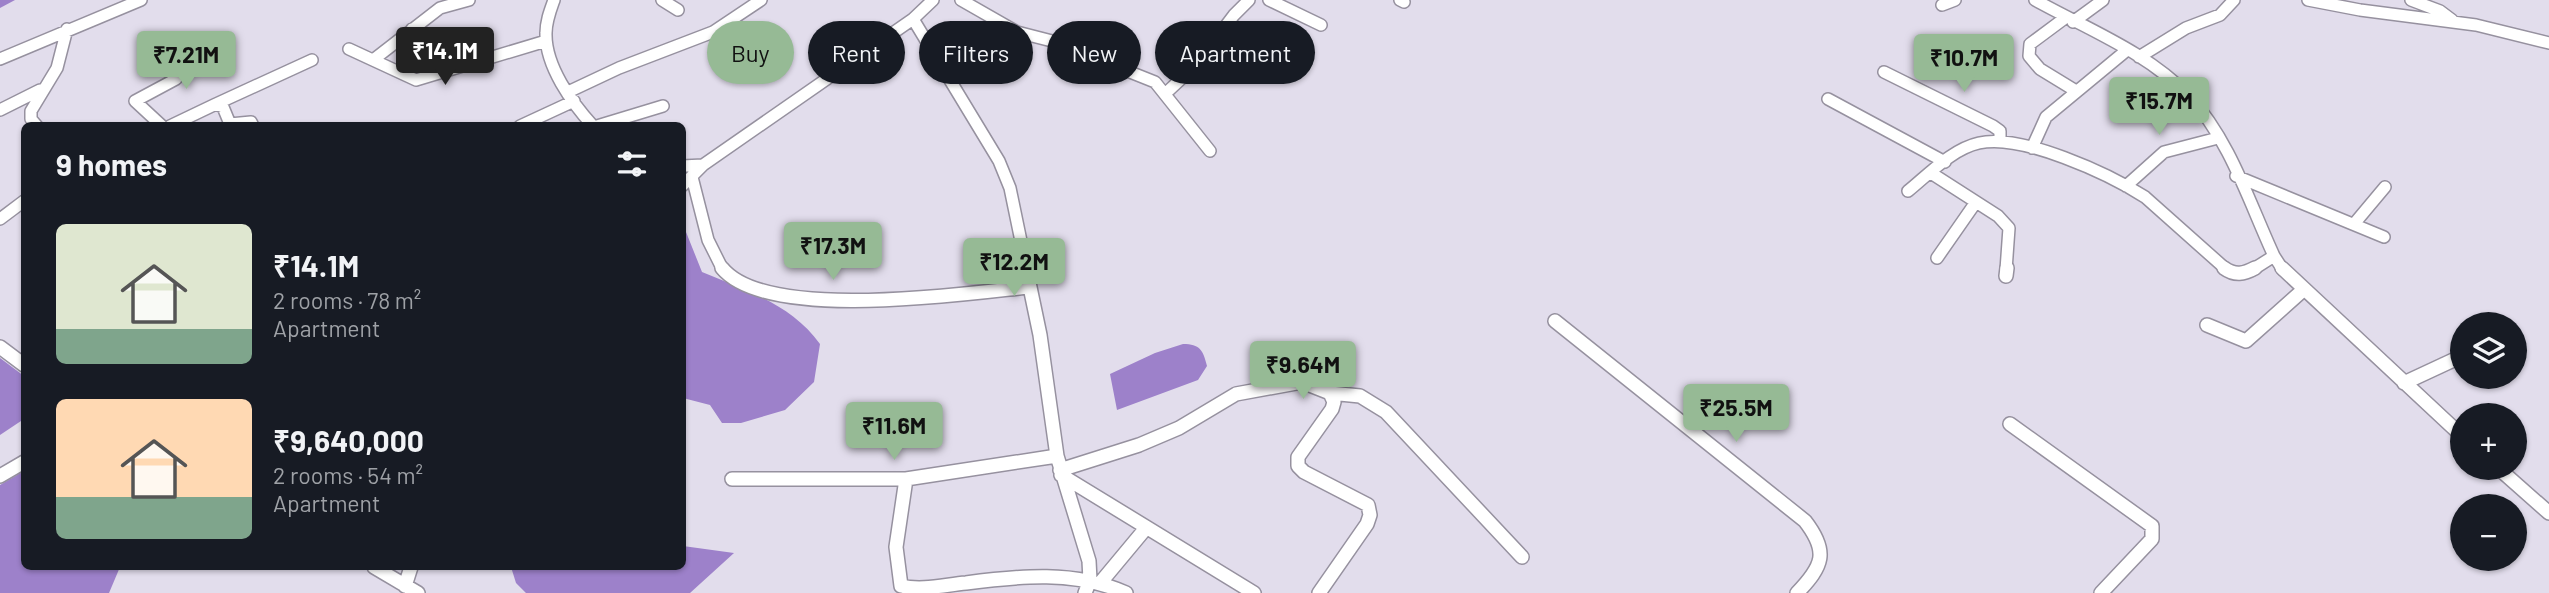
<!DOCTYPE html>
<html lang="en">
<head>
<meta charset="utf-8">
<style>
	:root { --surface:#171b24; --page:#20242c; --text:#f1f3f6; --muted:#9ea1a6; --accent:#96ba95 }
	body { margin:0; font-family:Barlow,sans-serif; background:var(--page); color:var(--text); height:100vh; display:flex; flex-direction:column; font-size:26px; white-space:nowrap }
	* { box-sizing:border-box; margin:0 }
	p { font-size:23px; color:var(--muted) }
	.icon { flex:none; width:38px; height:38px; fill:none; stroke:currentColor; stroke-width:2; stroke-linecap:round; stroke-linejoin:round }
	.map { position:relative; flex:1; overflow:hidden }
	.details { position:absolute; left:21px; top:122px; width:665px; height:448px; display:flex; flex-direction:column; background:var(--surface); border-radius:10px; box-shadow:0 2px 5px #0004 }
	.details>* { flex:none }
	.banner { position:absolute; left:707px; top:21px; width:665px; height:63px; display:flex; gap:14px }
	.buttons { position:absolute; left:2450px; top:312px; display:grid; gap:14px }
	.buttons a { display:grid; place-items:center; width:77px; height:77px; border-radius:50%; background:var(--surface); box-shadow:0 2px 5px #0004; font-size:35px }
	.price { position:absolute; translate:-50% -60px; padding:0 16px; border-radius:7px; background:var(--accent); color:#111; font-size:23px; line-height:46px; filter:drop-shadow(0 2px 4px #0008) }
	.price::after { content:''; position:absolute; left:50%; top:42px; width:21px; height:16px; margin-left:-10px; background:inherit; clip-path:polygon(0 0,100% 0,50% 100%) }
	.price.selected { background:#222; color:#fff }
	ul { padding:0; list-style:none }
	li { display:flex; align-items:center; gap:21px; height:175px; padding:0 35px }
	li span { display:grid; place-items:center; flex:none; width:196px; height:140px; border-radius:10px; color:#555 }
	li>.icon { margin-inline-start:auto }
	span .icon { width:84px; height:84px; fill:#fffc; stroke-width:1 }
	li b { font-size:30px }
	h2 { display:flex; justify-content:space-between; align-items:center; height:84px; padding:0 35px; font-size:30px }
	.chip { padding:0 24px; border-radius:32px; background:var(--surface); box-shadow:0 2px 5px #0004; font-size:24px; line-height:63px }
	.chip.selected { background:var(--accent); color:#111 }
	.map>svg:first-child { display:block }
</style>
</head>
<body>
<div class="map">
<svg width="2549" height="593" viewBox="0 0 2549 593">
	<rect width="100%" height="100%" fill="#e2ddec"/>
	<path fill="#9d81ca" d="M682 222 702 272C747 291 791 304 820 344L814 382 785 410 741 423H722L710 405 683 398Z
		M1183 344C1200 344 1203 350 1207 366L1198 380 1117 410 1110 374 1155 353Z
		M0 358 24 376V419L0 435Z
		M24 471V567H120L109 593H0V485Z
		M683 546 734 553 690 593H526L516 583 511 567H682Z"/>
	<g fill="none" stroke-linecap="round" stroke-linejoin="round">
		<path fill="#9d81ca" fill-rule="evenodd" d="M0 0H15L0 8Z"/>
		<defs>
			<path id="minor-far1" d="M554 0C550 11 546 21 546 33 545 66 572 103 593 126
				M662 0 678 10
				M961 0 1017 32 1052 41 1155 82 1210 151
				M1269 0 1321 25
				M1400 0 1404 2
				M2035 0C2087 29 2147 52 2189 96 2230 140 2249 202 2274 256L2283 270
				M2308 0 2360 10 2476 25 2549 43
				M2411 0 2440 11 2452 20
				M1942 5 1955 0
				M2065 18 2030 44 2029 56 2040 69 2076 91
				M913 19 999 161 1010 188 1027 270
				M2073 22 2103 0
				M412 29 464 64
				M349 49 416 80 546 41
				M2139 57 2186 28 2220 15 2234 0
				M0 59 141 0
				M373 60 440 8 469 0
				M1884 72 1993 126 2000 131V141
				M568 92 619 68 713 32 761 0
				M1166 93 1196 65 1234 15 1249 0
				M1828 99 1945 162
				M216 104 312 60
				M0 110 40 90
				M37 126 31 119V111L57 68 67 29
				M162 126 135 101 176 79 169 67 206 49
				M170 126 216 104 223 107 230 124 251 122 253 126
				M520 126 574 101
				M597 126 663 106
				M2032 148 2046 117 2127 50
				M682 166 703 165
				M1931 173 1998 216 2009 228 2006 270
				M2236 176 2384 237
				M692 177 708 240 723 270
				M682 186 703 165 913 19 933 0
				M2126 186 2164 152 2218 138
				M1908 191C1929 174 1952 149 1979 143 2021 133 2109 174 2145 197L2227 270
				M0 219 24 201
				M2354 224 2385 187
				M1937 258 1976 202
				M2252 270 2274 256"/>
			<path id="minor" d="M722 268C766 322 963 294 1028 287
				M1026 268 1040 335 1057 456 1089 561 1090 580 1085 593
				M2224 268C2235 276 2244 274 2255 268
				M2282 268 2462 436
				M2006 276 2007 268
				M1555 321 1805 521C1829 552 1823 566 1797 593
				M2207 325 2246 341 2302 291
				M0 347 24 365
				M2404 383 2462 356
				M1330 393 1360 396 1386 412 1522 557
				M2010 424 2152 526V539L2101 593
				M2497 467 2549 513
				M1060 470 1139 445 1179 428 1236 394 1302 382 1330 393 1334 402 1332 409 1298 457V466L1304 472 1368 505 1370 515 1367 524 1319 593
				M1061 475 1254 593
				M0 476 24 462
				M732 479H906L1057 456
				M906 479 896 547 901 586C922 591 944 585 966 583 1020 576 1074 570 1126 593
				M374 567 418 593
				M1101 582 1146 528
				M405 586 411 567"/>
		</defs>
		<use href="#minor-far1" stroke="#96919f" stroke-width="14"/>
		<use href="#minor" stroke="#96919f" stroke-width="16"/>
		<use href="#minor-far1" stroke="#fff" stroke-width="11"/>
		<use href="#minor" stroke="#fff" stroke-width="13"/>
	</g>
</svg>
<div class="buttons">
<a><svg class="icon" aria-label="layers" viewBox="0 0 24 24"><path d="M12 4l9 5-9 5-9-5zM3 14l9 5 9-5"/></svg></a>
<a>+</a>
<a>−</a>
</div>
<b class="price selected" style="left:445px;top:87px">₹14.1M</b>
<b class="price" style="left:186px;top:91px">₹7.21M</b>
<b class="price" style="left:1964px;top:94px">₹10.7M</b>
<b class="price" style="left:2159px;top:137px">₹15.7M</b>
<b class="price" style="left:833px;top:282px">₹17.3M</b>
<b class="price" style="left:1014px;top:298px">₹12.2M</b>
<b class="price" style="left:1303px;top:401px">₹9.64M</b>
<b class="price" style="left:1736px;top:444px">₹25.5M</b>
<b class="price" style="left:894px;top:462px">₹11.6M</b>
<div class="banner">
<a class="chip selected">Buy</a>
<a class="chip">Rent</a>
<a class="chip">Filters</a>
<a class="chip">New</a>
<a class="chip">Apartment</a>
</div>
<section class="details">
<h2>9 homes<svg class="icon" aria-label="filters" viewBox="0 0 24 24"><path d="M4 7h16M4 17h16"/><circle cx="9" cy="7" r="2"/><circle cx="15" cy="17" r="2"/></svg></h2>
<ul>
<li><span style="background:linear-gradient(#dfe7d0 75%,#7fa58c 0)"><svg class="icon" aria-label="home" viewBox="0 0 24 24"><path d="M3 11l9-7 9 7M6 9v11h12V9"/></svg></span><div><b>₹14.1M</b><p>2 rooms · 78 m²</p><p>Apartment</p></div></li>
<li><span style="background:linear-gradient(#ffd9b3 70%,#7fa58c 0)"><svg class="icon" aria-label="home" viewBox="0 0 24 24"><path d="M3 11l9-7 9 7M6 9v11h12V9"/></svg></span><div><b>₹9,640,000</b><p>2 rooms · 54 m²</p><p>Apartment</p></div></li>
</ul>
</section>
</div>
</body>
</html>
